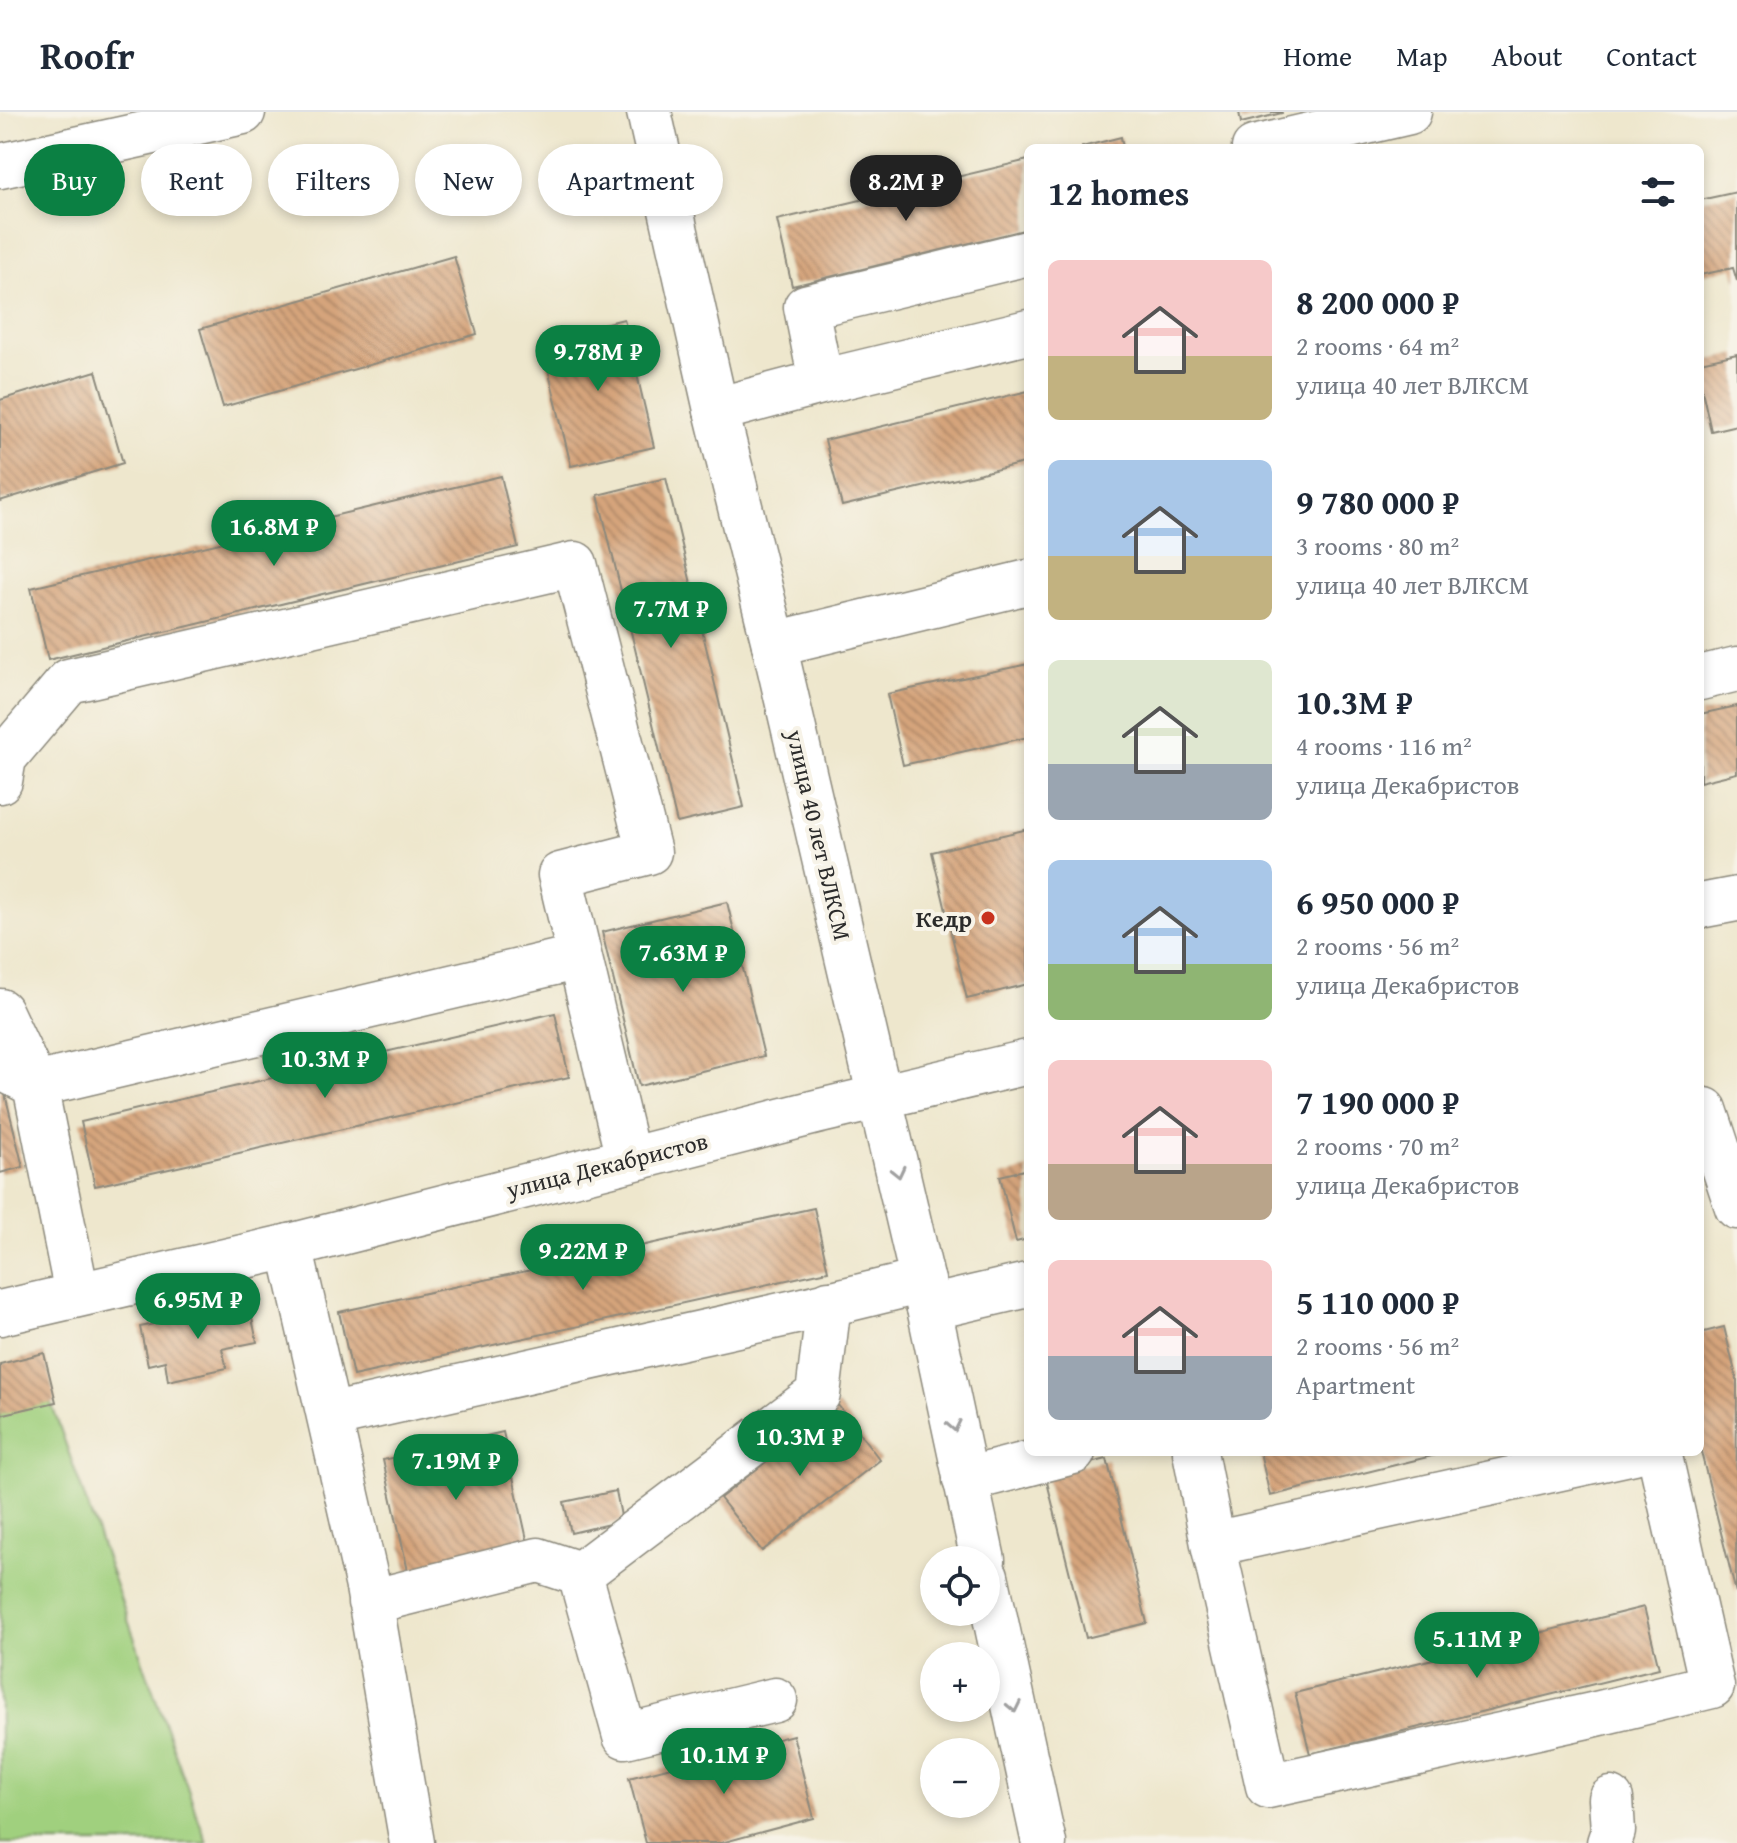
<!DOCTYPE html>
<html lang="en">
<head>
<meta charset="utf-8">
<style>
	:root { --surface:#fff; --page:#f6f6f7; --text:#1f2937; --muted:#747a83; --line:#e0e1e3; --accent:#0b8043 }
	body { margin:0; font-family:"Gentium Book Plus",serif; background:var(--page); color:var(--text); height:100vh; display:flex; flex-direction:column; font-size:30px; white-space:nowrap }
	* { box-sizing:border-box; margin:0 }
	p { font-size:26px; color:var(--muted) }
	.icon { flex:none; width:44px; height:44px; fill:none; stroke:currentColor; stroke-width:2; stroke-linecap:round; stroke-linejoin:round }
	.map { position:relative; flex:1; overflow:hidden }
	.details { position:absolute; left:1024px; top:32px; width:680px; height:1312px; display:flex; flex-direction:column; background:var(--surface); border-radius:12px; box-shadow:0 4px 12px #0003 }
	.details>* { flex:none }
	.top-card { position:absolute; left:24px; top:32px; width:760px; height:72px; display:flex; gap:16px }
	.buttons { position:absolute; left:920px; top:1434px; display:grid; gap:16px }
	.buttons a { display:grid; place-items:center; width:80px; height:80px; border-radius:50%; background:var(--surface); box-shadow:0 4px 12px #0003; font-size:40px }
	.price { position:absolute; translate:-50% -68px; padding:0 18px; border-radius:28px; background:var(--accent); color:#fff; font-size:26px; line-height:52px; filter:drop-shadow(0 2px 4px #0008) }
	.price::after { content:''; position:absolute; left:50%; top:48px; width:24px; height:18px; margin-left:-12px; background:inherit; clip-path:polygon(0 0,100% 0,50% 100%) }
	.price.active { background:#222; color:#fff }
	ul { padding:0; list-style:none }
	li { display:flex; align-items:center; gap:24px; height:200px; padding:0 24px }
	li span { display:grid; place-items:center; flex:none; width:224px; height:160px; border-radius:12px; color:#555 }
	li>.icon { margin-inline-start:auto }
	span .icon { width:96px; height:96px; fill:#fffc; stroke-width:1 }
	li b { font-size:34px }
	h2 { display:flex; justify-content:space-between; align-items:center; height:96px; padding:0 24px; font-size:34px }
	.tag { padding:0 28px; border-radius:36px; background:var(--surface); box-shadow:0 4px 12px #0003; font-size:28px; line-height:72px }
	.tag.active { background:var(--accent); color:#fff }
	header { display:flex; align-items:center; gap:48px; box-sizing:border-box; height:112px; padding:0 40px; background:var(--surface); border-bottom:2px solid var(--line) }
	header strong { font-size:38px }
	nav { display:flex; gap:44px; margin-inline-start:auto; font-size:28px }
	.map>svg:first-child { display:block }
</style>
</head>
<body>
<header>
<strong>Roofr</strong>
<nav><a>Home</a><a>Map</a><a>About</a><a>Contact</a></nav>
</header>
<div class="map">
<svg width="1737" height="1731" viewBox="0 0 1737 1731">
	<defs>
		<pattern id="building-back-hatch" width="6" height="6" patternUnits="userSpaceOnUse" patternTransform="scale(2)"><rect width="6" height="6" fill="#d5a47c"/><path d="M-1 5l2 2M0 0l6 6M5-1l2 2" fill="none" stroke="#ad8666"/></pattern>
	</defs>
	<rect width="100%" height="100%" fill="#f7f3e8"/>
	<filter id="ink" filterUnits="userSpaceOnUse"><feTurbulence type="fractalNoise" baseFrequency=".0125" numOctaves="2"/><feDisplacementMap in="SourceGraphic" scale="16" xChannelSelector="R" yChannelSelector="G"/><feConvolveMatrix kernelMatrix="1 2 1 2 8 2 1 2 1" color-interpolation-filters="sRGB"/></filter>
	<filter id="wash" filterUnits="userSpaceOnUse"><feTurbulence type="fractalNoise" baseFrequency=".006" numOctaves="4" result="noise"/><feDisplacementMap in="SourceGraphic" scale="32" xChannelSelector="R" yChannelSelector="G"/><feGaussianBlur stdDeviation="1.8" result="paint"/><feColorMatrix in="noise" values="0 0 0 0 0 0 0 0 0 0 0 0 0 0 0 0 0 1.4 0 .05"/><feComposite in="paint" operator="in"/></filter>
	<g filter="url(#wash)">
		<rect width="100%" height="100%" fill="#eee7cd"/>
		<path fill="#a0d07e" stroke="#667e54" stroke-width="2" d="M49 1285 207 1731H0V1296Z"/>
		<g id="blocks">
			<path fill="url(#building-back-hatch)" d="M1239 0H1282V1L1241 11Z
				M1121 25 1123 36H1082V35Z
				M1028 48V117L792 174 777 108Z
				M1737 80V169L1733 156 1700 163V88Z
				M454 144 477 222 223 295 200 217Z
				M624 207 654 335 571 354 541 227Z
				M1737 242V313L1711 319 1700 269V250Z
				M96 259 123 351 0 389V288Z
				M1028 279V350L842 394 825 328Z
				M501 364 518 435 48 548 31 476Z
				M666 366 744 695 677 711 598 383Z
				M1028 552V625L903 653 887 582Z
				M1737 594V661L1700 670V602Z
				M1028 717V872L967 887 932 740Z
				M727 790 764 944 639 974 602 820Z
				M555 901 569 965 95 1074 81 1010Z
				M4 978 23 1055 0 1061V979Z
				M1028 1057V1127L1016 1130 1000 1064Z
				M814 1096 828 1159 353 1264 339 1200Z
				M249 1192 257 1230 222 1237 227 1256 168 1269 165 1249 148 1253 140 1215Z
				M1724 1215 1737 1268 1736 1481 1700 1336V1221Z
				M44 1241 56 1290 0 1303V1252Z
				M838 1293 880 1348 762 1439 720 1386Z
				M503 1320 528 1432 408 1459 383 1348Z
				M1260 1340H1444V1341L1270 1384Z
				M1107 1347 1147 1511 1086 1526 1045 1362Z
				M616 1379 622 1409 571 1421 564 1390Z
				M1644 1495 1659 1556 1310 1642 1295 1581Z
				M793 1623 814 1706 721 1731H646L629 1666Z"/>
		</g>
	</g>
	<g filter="url(#ink)">
		<use href="#blocks" fill-opacity="0" stroke="#8c897c" stroke-width="2"/>
		<g fill="none" stroke-linecap="round" stroke-linejoin="round">
			<defs>
				<path id="minor" d="M1254 36 1409 0
					M0 54 243 0
					M821 270 806 195 1028 141
					M716 298 821 270 1028 220
					M774 532 1028 470
					M1700 566 1737 557
					M0 669 4 646 69 569 575 452 649 740 560 763 628 1047
					M0 899 35 973 0 955
					M1705 998 1737 1095
					M290 1134 368 1475 412 1731
					M77 1182 35 973 579 845
					M929 1196 1028 1173
					M329 1304 804 1198 923 1169
					M1195 1340 1213 1432 1634 1340
					M965 1368 1073 1340
					M1213 1432 1268 1674 1592 1603 1712 1574 1659 1340
					M370 1490 538 1448 580 1462
					M775 1588 625 1624 580 1462 818 1282 829 1191
					M1609 1731 1613 1719 1611 1687"/>
				<path id="major" d="M649 0 716 298 774 532 929 1196 983 1448
					M1700 794 1737 787
					M0 1201 290 1134 816 1000 1028 950
					M986 1464 1044 1731"/>
			</defs>
			<use href="#minor" stroke="#8c897c" stroke-width="47"/>
			<use href="#major" stroke="#8c897c" stroke-width="47"/>
			<use href="#minor" stroke="#fff" stroke-width="44"/>
			<use href="#major" stroke="#fff" stroke-width="44"/>
		</g>
		<defs><path id="oneway-chevron" d="M-2-3.5L2.5 0L-2 3.5" fill="none" stroke-width="1.6" stroke-linecap="round" stroke-linejoin="round" transform="scale(2)"/></defs>
		<g stroke="#a0a0a0">
			<use href="#oneway-chevron" transform="translate(898 1060) rotate(77)"/>
			<use href="#oneway-chevron" transform="translate(954 1314) rotate(78)"/>
			<use href="#oneway-chevron" transform="translate(1014 1595) rotate(78)"/>
		</g>
	</g>
	<circle fill="#c8321e" stroke="#f7f3e8" stroke-width="3" cx="988" cy="806" r="8"/>
	<g text-anchor="middle" dominant-baseline="central" stroke-width="8" stroke-linejoin="round" paint-order="stroke">
		<g font-size="24" fill="#2b2b2b" stroke="#f7f3e8">
			<text transform="translate(819 723) rotate(77)">улица 40 лет ВЛКСМ</text>
			<text transform="translate(607 1053) rotate(-14)">улица Декабристов</text>
		</g>
		<g font-size="24" font-weight="bold" fill="#2b2b2b" stroke="#f7f3e8" text-anchor="end">
			<text x="972" y="806">Кедр</text>
		</g>
	</g>
</svg>
<div class="buttons">
<a><svg class="icon" aria-label="locate" viewBox="0 0 24 24"><circle cx="12" cy="12" r="6"/><path d="M12 2v4M12 18v4M2 12h4M18 12h4"/></svg></a>
<a>+</a>
<a>−</a>
</div>
<b class="price active" style="left:906px;top:111px">8.2M ₽</b>
<b class="price" style="left:598px;top:281px">9.78M ₽</b>
<b class="price" style="left:274px;top:456px">16.8M ₽</b>
<b class="price" style="left:671px;top:538px">7.7M ₽</b>
<b class="price" style="left:683px;top:882px">7.63M ₽</b>
<b class="price" style="left:325px;top:988px">10.3M ₽</b>
<b class="price" style="left:583px;top:1180px">9.22M ₽</b>
<b class="price" style="left:198px;top:1229px">6.95M ₽</b>
<b class="price" style="left:800px;top:1366px">10.3M ₽</b>
<b class="price" style="left:456px;top:1390px">7.19M ₽</b>
<b class="price" style="left:1477px;top:1568px">5.11M ₽</b>
<b class="price" style="left:724px;top:1684px">10.1M ₽</b>
<div class="top-card">
<a class="tag active">Buy</a>
<a class="tag">Rent</a>
<a class="tag">Filters</a>
<a class="tag">New</a>
<a class="tag">Apartment</a>
</div>
<section class="details">
<h2>12 homes<svg class="icon" aria-label="filters" viewBox="0 0 24 24"><path d="M4 7h16M4 17h16"/><circle cx="9" cy="7" r="2"/><circle cx="15" cy="17" r="2"/></svg></h2>
<ul>
<li><span style="background:linear-gradient(#f6c9c9 60%,#c2b280 0)"><svg class="icon" aria-label="home" viewBox="0 0 24 24"><path d="M3 11l9-7 9 7M6 9v11h12V9"/></svg></span><div><b>8 200 000 ₽</b><p>2 rooms · 64 m²</p><p>улица 40 лет ВЛКСМ</p></div></li>
<li><span style="background:linear-gradient(#a9c7e8 60%,#c2b280 0)"><svg class="icon" aria-label="home" viewBox="0 0 24 24"><path d="M3 11l9-7 9 7M6 9v11h12V9"/></svg></span><div><b>9 780 000 ₽</b><p>3 rooms · 80 m²</p><p>улица 40 лет ВЛКСМ</p></div></li>
<li><span style="background:linear-gradient(#dfe7d0 65%,#9aa5b1 0)"><svg class="icon" aria-label="home" viewBox="0 0 24 24"><path d="M3 11l9-7 9 7M6 9v11h12V9"/></svg></span><div><b>10.3M ₽</b><p>4 rooms · 116 m²</p><p>улица Декабристов</p></div></li>
<li><span style="background:linear-gradient(#a9c7e8 65%,#8fb573 0)"><svg class="icon" aria-label="home" viewBox="0 0 24 24"><path d="M3 11l9-7 9 7M6 9v11h12V9"/></svg></span><div><b>6 950 000 ₽</b><p>2 rooms · 56 m²</p><p>улица Декабристов</p></div></li>
<li><span style="background:linear-gradient(#f6c9c9 65%,#b9a48a 0)"><svg class="icon" aria-label="home" viewBox="0 0 24 24"><path d="M3 11l9-7 9 7M6 9v11h12V9"/></svg></span><div><b>7 190 000 ₽</b><p>2 rooms · 70 m²</p><p>улица Декабристов</p></div></li>
<li><span style="background:linear-gradient(#f6c9c9 60%,#9aa5b1 0)"><svg class="icon" aria-label="home" viewBox="0 0 24 24"><path d="M3 11l9-7 9 7M6 9v11h12V9"/></svg></span><div><b>5 110 000 ₽</b><p>2 rooms · 56 m²</p><p>Apartment</p></div></li>
</ul>
</section>
</div>
</body>
</html>
